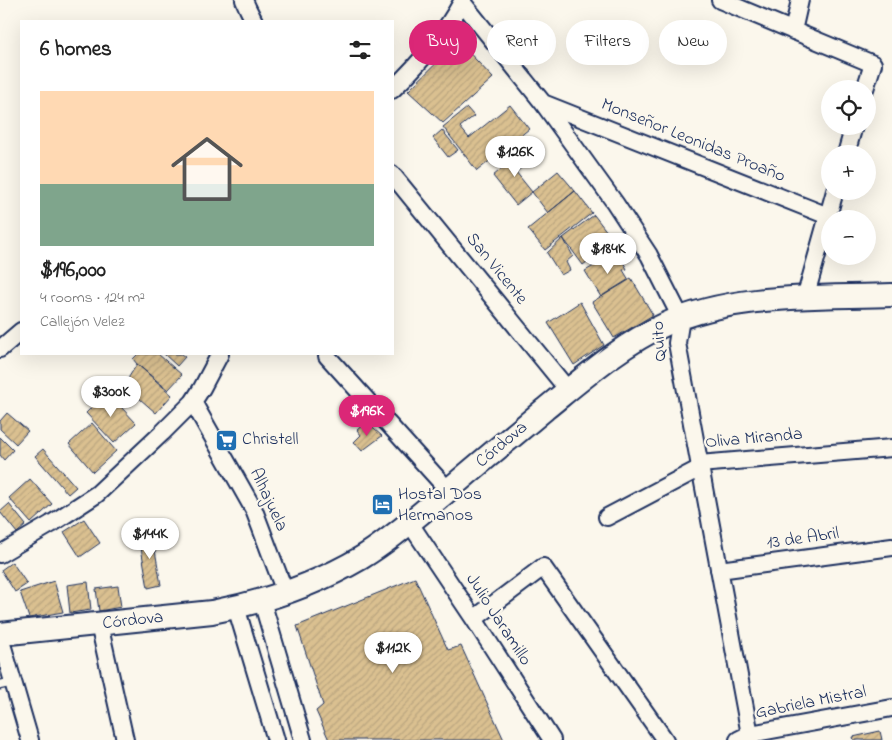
<!DOCTYPE html>
<html lang="en">
<head>
<meta charset="utf-8">
<style>
	:root { --surface:#fff; --page:#f6f6f6; --text:#222; --muted:#767676; --line:#e0e0e0; --accent:#db2777 }
	body { margin:0; font-family:"Indie Flower",sans-serif; background:var(--page); color:var(--text); height:100vh; display:flex; flex-direction:column; font-size:19px; white-space:nowrap }
	* { box-sizing:border-box; margin:0 }
	p { font-size:16px; color:var(--muted) }
	.icon { flex:none; width:28px; height:28px; fill:none; stroke:currentColor; stroke-width:2; stroke-linecap:round; stroke-linejoin:round }
	.map { position:relative; flex:1; overflow:hidden }
	.sheet { position:absolute; left:20px; top:20px; width:374px; height:335px; display:flex; flex-direction:column; background:var(--surface); border-radius:0px; box-shadow:0 5px 20px #0002 }
	.sheet>* { flex:none }
	.guide { position:absolute; left:409px; top:20px; width:408px; height:45px; display:flex; gap:10px }
	.tools { position:absolute; left:821px; top:80px; display:grid; gap:10px }
	.tools a { display:grid; place-items:center; width:55px; height:55px; border-radius:50%; background:var(--surface); box-shadow:0 5px 20px #0002; font-size:25px }
	.price { position:absolute; translate:-50% -42px; padding:0 11px; border-radius:18px; background:#fff; color:#222; font-size:16px; line-height:32px; filter:drop-shadow(0 1px 2px #0008) }
	.price::after { content:''; position:absolute; left:50%; top:30px; width:15px; height:11px; margin-left:-8px; background:inherit; clip-path:polygon(0 0,100% 0,50% 100%) }
	.price.current { background:var(--accent); color:#fff }
	ul { padding:0; list-style:none }
	li { display:grid; align-content:center; gap:10px; height:265px; padding:0 20px }
	li+li { border-top:1px solid var(--line) }
	li span { display:grid; place-items:center; height:155px; border-radius:0px; color:#555 }
	li>.icon { margin-inline-start:auto }
	span .icon { width:90px; height:90px; fill:#fffc; stroke-width:1 }
	li b { font-size:21px }
	h2 { display:flex; justify-content:space-between; align-items:center; height:60px; padding:0 20px; font-size:21px }
	.tag { padding:0 18px; border-radius:22px; background:var(--surface); box-shadow:0 5px 20px #0002; font-size:18px; line-height:45px }
	.tag.current { background:var(--accent); color:#fff }
	.map>svg:first-child { display:block }
</style>
</head>
<body>
<div class="map">
<svg width="892" height="740" viewBox="0 0 892 740">
	<defs>
		<pattern id="building-hatch" width="6" height="6" patternUnits="userSpaceOnUse" patternTransform="scale(1.25)"><rect width="6" height="6" fill="#dac090"/><path d="M-1 1l2-2M0 6l6-6M5 7l2-2" fill="none" stroke="#baa57f"/></pattern>
	</defs>
	<rect width="100%" height="100%" fill="#fbf7ec"/>
	<filter id="ink" filterUnits="userSpaceOnUse"><feTurbulence type="fractalNoise" baseFrequency=".02" numOctaves="2"/><feDisplacementMap in="SourceGraphic" scale="10" xChannelSelector="R" yChannelSelector="G"/><feConvolveMatrix kernelMatrix="1 2 1 2 8 2 1 2 1" color-interpolation-filters="sRGB"/></filter>
	<g filter="url(#ink)">
		<path fill="url(#building-hatch)" stroke="#1b2f5e" d="M456 44 462 45 493 78 443 123 408 91Z
			M510 105 529 129 477 171 443 127 467 108 474 116 460 127 469 138Z
			M442 130 458 150 448 157 433 138Z
			M527 148 534 157 516 172 532 192 516 205 493 176Z
			M558 171 575 191 548 213 532 192Z
			M575 191 592 213 545 250 528 229Z
			M594 215 611 237 604 242 607 247 583 265 563 238Z
			M563 238 573 256 566 262 570 270 561 275 547 253Z
			M615 254 619 262 622 260 627 269 623 270 629 280 601 297 585 271Z
			M631 278 653 315 614 338 592 302Z
			M580 302 604 345 574 365 548 323Z
			M138 354H158L182 375 168 390 137 364 133 359Z
			M164 354H181L185 357 177 366Z
			M137 364 172 395 156 413 124 385Z
			M107 392 136 423 114 443 86 413Z
			M7 413 28 431 16 444 0 429V421Z
			M366 422 382 436 362 451 354 442 361 435 357 430Z
			M92 423 116 451 93 472 69 444Z
			M0 437 13 450 4 460 0 455Z
			M43 449 76 487 68 494 35 456Z
			M30 479 52 504 31 523 9 498Z
			M9 504 26 525 17 533 0 512Z
			M84 519 100 543 80 557 64 532Z
			M152 533 161 585 148 588 139 536Z
			M12 562 27 584 15 592 1 570Z
			M415 578 448 650 461 646 504 740H329L316 711 323 705 297 626Z
			M54 581 63 612 29 618 20 592Z
			M88 582 91 610 70 613 67 585Z
			M118 586 121 607 99 611 96 589Z
			M880 731 882 740H854L853 737Z"/>
		<g fill="none" stroke-linecap="round" stroke-linejoin="round">
			<defs>
				<path id="lane" d="M0 685 13 682"/>
				<path id="street" d="M244 0 248 9 254 21
					M720 0 873 64 865 89
					M462 2 543 103 615 203 649 255 681 318 677 343 751 740
					M793 31 800 0
					M392 90C420 63 445 34 463 0
					M543 103 828 216
					M846 154 854 126
					M392 174 568 390
					M805 298 835 191
					M0 349 21 331
					M327 356 448 490
					M193 402 254 510 285 592
					M607 517 700 468 699 464 892 448
					M409 522 474 619 552 740
					M0 554 51 524 97 494 162 433 193 402 202 388 220 354
					M719 570 892 547
					M262 601 303 740
					M236 607 276 740
					M474 619 543 567 665 740
					M99 624 125 740
					M0 637 30 740
					M738 740 750 734 892 708"/>
				<path id="secondary" d="M0 634 212 612C264 602 315 585 361 558 391 540 417 516 444 494 477 465 512 437 545 409 582 379 622 344 666 324 734 293 818 298 892 295"/>
			</defs>
			<use href="#lane" stroke="#1b2f5e" stroke-width="11"/>
			<use href="#street" stroke="#1b2f5e" stroke-width="20"/>
			<use href="#secondary" stroke="#1b2f5e" stroke-width="26"/>
			<use href="#lane" stroke="#fbf7ec" stroke-width="8"/>
			<use href="#street" stroke="#fbf7ec" stroke-width="16"/>
			<use href="#secondary" stroke="#fbf7ec" stroke-width="22"/>
		</g>
	</g>
	<defs>
		<symbol id="supermarket-square" viewBox="-11 -11 22 22"><rect x="-9" y="-9" width="18" height="18" rx="4" fill="#1f6fb2" stroke="#fbf7ec"/><path d="M-6-5.5h2.5l.6 2H6L4.5 2H-2.5L-4.4-4H-6ZM-1.5 3.2a1.3 1.3 0 1 0 .1 0ZM3 3.2a1.3 1.3 0 1 0 .1 0Z" fill="#fff"/></symbol>
		<symbol id="hotel-square" viewBox="-11 -11 22 22"><rect x="-9" y="-9" width="18" height="18" rx="4" fill="#1f6fb2" stroke="#fbf7ec"/><path d="M-6-4.5h1.5V1H6V5H4.5V3h-9V5H-6ZM-4 0a1.8 1.8 0 1 1 3.6 0ZM.5 0V-2.5h3Q6-2.5 6 0Z" fill="#fff"/></symbol>
	</defs>
	<g fill-rule="evenodd">
		<use href="#supermarket-square" x="214" y="428" width="25" height="25"/>
		<use href="#hotel-square" x="370" y="492" width="25" height="25"/>
	</g>
	<g text-anchor="middle" dominant-baseline="central" stroke-width="4.5" stroke-linejoin="round" paint-order="stroke">
		<g font-size="18" fill="#1b2f5e" stroke="#fbf7ec">
			<text transform="translate(693 141) rotate(22)">Monseñor Leonidas Proaño</text>
			<text transform="translate(496 269) rotate(51)">San Vicente</text>
			<text transform="translate(660 341) rotate(-94)">Quito</text>
			<text transform="translate(754 439) rotate(-5)">Oliva Miranda</text>
			<text transform="translate(502 445) rotate(-40)">Córdova</text>
			<text transform="translate(268 500) rotate(65)">Alhajuela</text>
			<text transform="translate(803 539) rotate(-8)">13 de Abril</text>
			<text transform="translate(498 620) rotate(57)">Julio Jaramillo</text>
			<text transform="translate(133 621) rotate(-6)">Córdova</text>
			<text transform="translate(811 703) rotate(-11)">Gabriela Mistral</text>
		</g>
		<g font-size="18" fill="#1b2f5e" stroke="#fbf7ec" text-anchor="start">
			<text x="242" y="440">Christell</text>
			<text x="398" y="495">Hostal Dos<tspan x="398" dy="21">Hermanos</tspan></text>
		</g>
	</g>
</svg>
<div class="tools">
<a><svg class="icon" aria-label="locate" viewBox="0 0 24 24"><circle cx="12" cy="12" r="6"/><path d="M12 2v4M12 18v4M2 12h4M18 12h4"/></svg></a>
<a>+</a>
<a>−</a>
</div>
<b class="price" style="left:515px;top:178px">$126K</b>
<b class="price" style="left:608px;top:275px">$184K</b>
<b class="price" style="left:111px;top:418px">$300K</b>
<b class="price current" style="left:367px;top:437px">$196K</b>
<b class="price" style="left:150px;top:560px">$144K</b>
<b class="price" style="left:393px;top:674px">$112K</b>
<div class="guide">
<a class="tag current">Buy</a>
<a class="tag">Rent</a>
<a class="tag">Filters</a>
<a class="tag">New</a>
</div>
<section class="sheet">
<h2>6 homes<svg class="icon" aria-label="filters" viewBox="0 0 24 24"><path d="M4 7h16M4 17h16"/><circle cx="9" cy="7" r="2"/><circle cx="15" cy="17" r="2"/></svg></h2>
<ul>
<li><span style="background:linear-gradient(#ffd9b3 60%,#7fa58c 0)"><svg class="icon" aria-label="home" viewBox="0 0 24 24"><path d="M3 11l9-7 9 7M6 9v11h12V9"/></svg></span><div><b>$196,000</b><p>4 rooms · 124 m²</p><p>Callejón Velez</p></div></li>
</ul>
</section>
</div>
</body>
</html>
